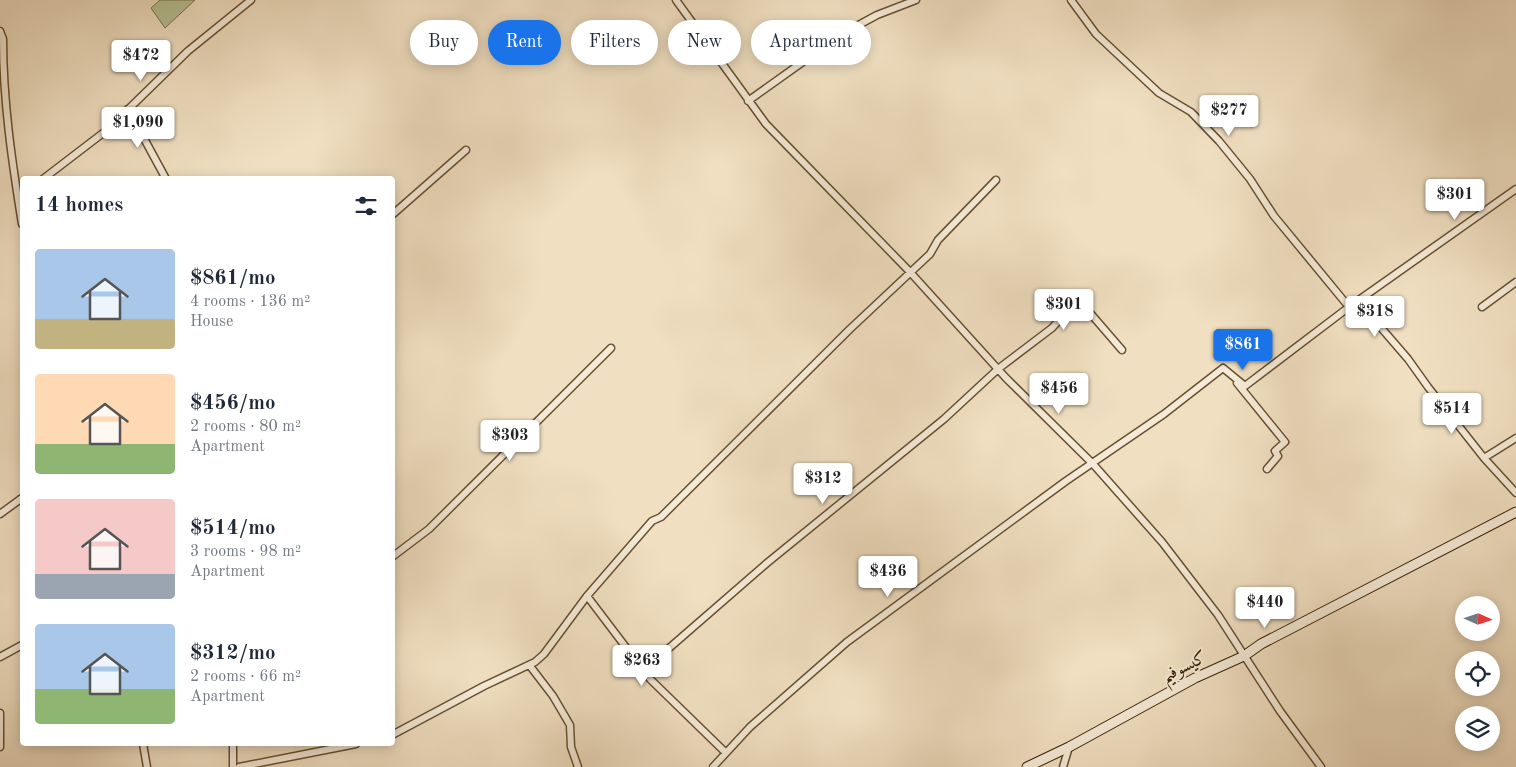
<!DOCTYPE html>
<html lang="en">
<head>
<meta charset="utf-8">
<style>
	:root { --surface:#fff; --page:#f6f6f7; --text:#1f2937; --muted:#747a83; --accent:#1a73e8 }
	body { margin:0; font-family:"Old Standard TT",Amiri,serif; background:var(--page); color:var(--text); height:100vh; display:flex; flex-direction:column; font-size:19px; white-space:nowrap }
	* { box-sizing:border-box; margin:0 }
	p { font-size:16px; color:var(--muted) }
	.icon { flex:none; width:28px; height:28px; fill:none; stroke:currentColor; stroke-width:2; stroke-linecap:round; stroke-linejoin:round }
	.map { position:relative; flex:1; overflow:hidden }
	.details { position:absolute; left:20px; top:176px; width:375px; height:570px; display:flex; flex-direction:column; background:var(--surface); border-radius:5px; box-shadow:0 2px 12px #0003 }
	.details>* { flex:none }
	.guide { position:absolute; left:410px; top:20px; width:475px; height:45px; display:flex; gap:10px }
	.needle { width:32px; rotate:93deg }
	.fabs { position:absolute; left:1455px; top:596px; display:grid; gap:10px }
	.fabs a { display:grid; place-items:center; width:45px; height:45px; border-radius:50%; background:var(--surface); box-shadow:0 2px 12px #0003; font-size:25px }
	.price { position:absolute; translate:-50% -42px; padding:0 11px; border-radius:5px; background:#fff; color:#222; font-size:16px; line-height:32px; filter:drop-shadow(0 1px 2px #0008) }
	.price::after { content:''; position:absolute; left:50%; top:30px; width:15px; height:11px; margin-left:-8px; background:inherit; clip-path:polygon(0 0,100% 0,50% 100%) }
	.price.on { background:var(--accent); color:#fff }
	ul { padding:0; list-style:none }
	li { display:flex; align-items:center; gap:15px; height:125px; padding:0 15px }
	li span { display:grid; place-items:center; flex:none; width:140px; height:100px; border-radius:5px; color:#555 }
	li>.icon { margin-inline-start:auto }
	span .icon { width:60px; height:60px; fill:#fffc; stroke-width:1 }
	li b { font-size:21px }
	h2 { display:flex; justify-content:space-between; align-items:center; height:60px; padding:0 15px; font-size:21px }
	.tag { padding:0 18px; border-radius:22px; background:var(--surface); box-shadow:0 2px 12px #0003; font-size:18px; line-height:45px }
	.tag.on { background:var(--accent); color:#fff }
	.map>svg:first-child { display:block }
</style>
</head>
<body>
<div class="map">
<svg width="1516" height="767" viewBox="0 0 1516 767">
	<rect width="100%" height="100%" fill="#f0dfc1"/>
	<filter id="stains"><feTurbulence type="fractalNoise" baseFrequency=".004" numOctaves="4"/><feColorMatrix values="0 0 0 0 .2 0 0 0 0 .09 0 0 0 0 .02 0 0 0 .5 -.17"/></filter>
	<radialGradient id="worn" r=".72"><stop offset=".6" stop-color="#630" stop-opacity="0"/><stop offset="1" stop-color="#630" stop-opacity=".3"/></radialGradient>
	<path fill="#b6c296" stroke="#78724b" d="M160 0H195L165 28 151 8Z"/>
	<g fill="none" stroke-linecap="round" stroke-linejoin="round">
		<defs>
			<path id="street" d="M676 0 766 124 910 272 1006 378 1093 464 1162 542 1218 615 1280 711 1321 767
				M1071 0 1096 34 1159 93 1191 112 1219 141 1250 179 1274 216 1349 307
				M0 31 3 39C3 101 12 162 22 224
				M748 101 842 34 877 15 916 0
				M128 109 166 179
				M43 179 107 130 188 51 251 0
				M392 215 466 150
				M1358 301 1408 359 1428 387 1484 458 1516 493
				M1482 307 1516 282
				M1237 383 1285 442 1275 451 1278 456 1267 469
				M1484 458 1516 438
				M0 514 22 498
				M392 557 429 529 611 348
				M587 596 650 679 725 752
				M660 656 767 563 944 419 998 369 1052 328 1078 299 1122 350
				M0 657 22 645
				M530 666 553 696 570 725 571 747 578 767
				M0 713V747
				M392 735 484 686 535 662 544 654 587 596 652 521 661 517 850 329 930 254 938 240 996 180
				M143 744 147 767
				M233 767V744
				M239 767 356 744
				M713 767 750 727 847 642 1066 481 1164 414 1223 368 1245 386 1349 307 1516 189
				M1063 767 1069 747"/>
			<path id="secondary" d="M1027 767 1069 747 1195 678 1244 656 1261 644 1516 512"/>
		</defs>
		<use href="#street" stroke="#675030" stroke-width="9"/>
		<use href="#secondary" stroke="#392100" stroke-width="11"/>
		<use href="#street" stroke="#f5ead7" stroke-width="6"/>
		<use href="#secondary" stroke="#f5ead7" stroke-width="9"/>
	</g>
	<g text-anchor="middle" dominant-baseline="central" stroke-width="4" stroke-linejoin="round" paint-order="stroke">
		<g font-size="18" fill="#392100" stroke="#f5ead7">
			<text transform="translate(1184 667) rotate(-27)">كيسوفيم</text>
		</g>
	</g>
	<rect width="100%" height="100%" filter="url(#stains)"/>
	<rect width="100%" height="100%" fill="url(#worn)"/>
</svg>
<div class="fabs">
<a><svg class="needle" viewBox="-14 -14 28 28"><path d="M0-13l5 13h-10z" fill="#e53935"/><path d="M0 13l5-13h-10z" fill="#747a83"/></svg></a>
<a><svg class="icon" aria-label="locate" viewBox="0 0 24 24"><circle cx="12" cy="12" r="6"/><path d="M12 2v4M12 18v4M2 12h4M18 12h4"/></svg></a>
<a><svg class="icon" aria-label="layers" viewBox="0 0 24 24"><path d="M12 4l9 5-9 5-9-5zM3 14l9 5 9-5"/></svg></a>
</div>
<b class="price" style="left:141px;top:82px">$472</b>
<b class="price" style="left:1229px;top:137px">$277</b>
<b class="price" style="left:138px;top:149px">$1,090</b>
<b class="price" style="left:1455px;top:221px">$301</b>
<b class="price" style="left:1064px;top:331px">$301</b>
<b class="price" style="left:1375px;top:338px">$318</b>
<b class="price on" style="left:1243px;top:371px">$861</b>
<b class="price" style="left:1059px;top:415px">$456</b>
<b class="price" style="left:1452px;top:435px">$514</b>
<b class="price" style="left:510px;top:462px">$303</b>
<b class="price" style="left:823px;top:505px">$312</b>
<b class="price" style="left:888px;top:598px">$436</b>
<b class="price" style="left:1265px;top:629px">$440</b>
<b class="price" style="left:642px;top:687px">$263</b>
<div class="guide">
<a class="tag">Buy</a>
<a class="tag on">Rent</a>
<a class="tag">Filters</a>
<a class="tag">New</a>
<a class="tag">Apartment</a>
</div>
<section class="details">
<h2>14 homes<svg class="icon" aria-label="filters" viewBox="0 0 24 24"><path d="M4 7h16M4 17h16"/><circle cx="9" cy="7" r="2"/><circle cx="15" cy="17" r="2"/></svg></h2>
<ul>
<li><span style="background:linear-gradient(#a9c7e8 70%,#c2b280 0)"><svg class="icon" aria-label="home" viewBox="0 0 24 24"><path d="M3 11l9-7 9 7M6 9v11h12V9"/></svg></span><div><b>$861/mo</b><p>4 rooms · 136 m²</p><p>House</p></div></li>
<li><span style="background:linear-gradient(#ffd9b3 70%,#8fb573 0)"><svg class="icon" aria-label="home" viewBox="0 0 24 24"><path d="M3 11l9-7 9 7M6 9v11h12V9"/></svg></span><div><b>$456/mo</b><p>2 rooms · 80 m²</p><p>Apartment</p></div></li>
<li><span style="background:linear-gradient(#f6c9c9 75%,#9aa5b1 0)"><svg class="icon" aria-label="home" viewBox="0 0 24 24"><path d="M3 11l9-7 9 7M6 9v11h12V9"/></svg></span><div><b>$514/mo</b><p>3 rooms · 98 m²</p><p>Apartment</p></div></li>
<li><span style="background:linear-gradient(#a9c7e8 65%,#8fb573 0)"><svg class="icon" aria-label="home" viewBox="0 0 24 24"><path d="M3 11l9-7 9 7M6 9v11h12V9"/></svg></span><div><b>$312/mo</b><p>2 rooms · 66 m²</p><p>Apartment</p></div></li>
</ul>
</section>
</div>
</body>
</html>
